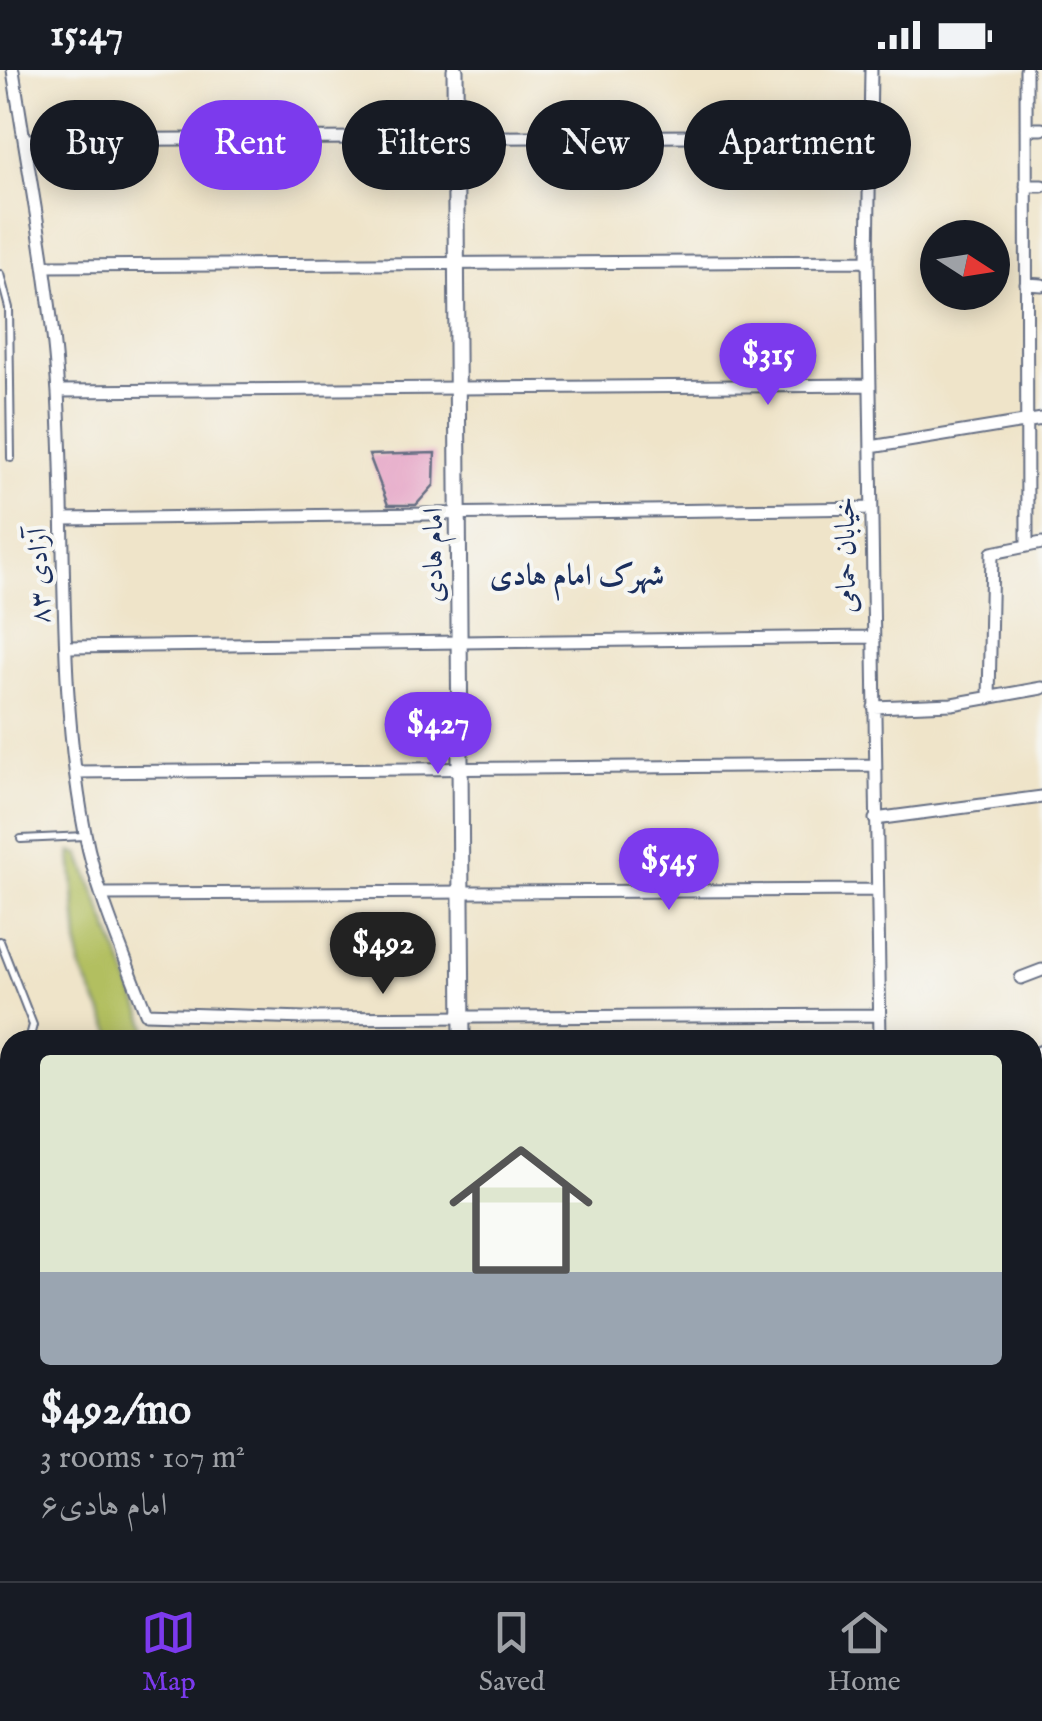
<!DOCTYPE html>
<html lang="en">
<head>
<meta charset="utf-8">
<style>
	:root { --surface:#171b24; --page:#242831; --text:#f1f3f6; --muted:#9ea1a6; --line:#363941; --accent:#7c3aed }
	body { margin:0; font-family:"IM FELL English",Amiri,serif; background:var(--page); color:var(--text); height:100vh; display:flex; flex-direction:column; font-size:38px; white-space:nowrap }
	* { box-sizing:border-box; margin:0 }
	p { font-size:32px; color:var(--muted) }
	.icon { flex:none; width:55px; height:55px; fill:none; stroke:currentColor; stroke-width:2; stroke-linecap:round; stroke-linejoin:round }
	.map { position:relative; flex:1; overflow:hidden }
	.details { position:absolute; left:0px; top:960px; width:1042px; height:552px; display:flex; flex-direction:column; background:var(--surface); border-radius:30px 30px 0 0; box-shadow:0 5px 25px #0003 }
	.details>* { flex:none }
	.top-card { position:absolute; left:30px; top:30px; width:982px; height:90px; display:flex; gap:20px }
	.needle { width:65px; rotate:102deg }
	.fabs { position:absolute; left:920px; top:150px; display:grid; gap:20px }
	.fabs a { display:grid; place-items:center; width:90px; height:90px; border-radius:50%; background:var(--surface); box-shadow:0 5px 25px #0003; font-size:50px }
	.price { position:absolute; translate:-50% -85px; padding:0 22px; border-radius:35px; background:var(--accent); color:#fff; font-size:32px; line-height:65px; filter:drop-shadow(0 2px 5px #0008) }
	.price::after { content:''; position:absolute; left:50%; top:60px; width:30px; height:22px; margin-left:-15px; background:inherit; clip-path:polygon(0 0,100% 0,50% 100%) }
	.price.active { background:#222; color:#fff }
	ul { padding:0; list-style:none }
	li { display:grid; align-content:center; gap:20px; height:530px; padding:0 40px }
	li+li { border-top:2px solid var(--line) }
	li span { display:grid; place-items:center; height:310px; border-radius:10px; color:#555 }
	li>.icon { margin-inline-start:auto }
	span .icon { width:180px; height:180px; fill:#fffc; stroke-width:1 }
	li b { font-size:42px }
	.pill { padding:0 35px; border-radius:45px; background:var(--surface); box-shadow:0 5px 25px #0003; font-size:35px; line-height:90px }
	.pill.active { background:var(--accent); color:#fff }
	.status { display:flex; justify-content:space-between; align-items:center; height:70px; padding:0 50px; background:var(--surface); direction:ltr }
	.status svg { height:28px; fill:currentColor }
	.tabs { display:flex; justify-content:space-around; align-items:center; height:140px; border-top:2px solid var(--line); background:var(--surface); font-size:28px; color:var(--muted) }
	.tabs a { display:grid; justify-items:center; gap:5px }
	.tabs .active { color:var(--accent) }
	.map>svg:first-child { display:block }
</style>
</head>
<body>
<div class="status"><b>15:47</b><svg viewBox="0 0 49 12"><path d="M0 12V9h3v3zM5 12V6h3v6zM10 12V3h3v9zM15 12V0h3v12zM26 1h20v11H26zM47 4h2v5h-2z"/></svg></div>
<div class="map">
<svg width="1042" height="1511" viewBox="0 0 1042 1511">
	<rect width="100%" height="100%" fill="#f6f6f2"/>
	<filter id="ink" filterUnits="userSpaceOnUse"><feTurbulence type="fractalNoise" baseFrequency=".01" numOctaves="2"/><feDisplacementMap in="SourceGraphic" scale="20" xChannelSelector="R" yChannelSelector="G"/><feConvolveMatrix kernelMatrix="1 2 1 2 8 2 1 2 1" color-interpolation-filters="sRGB"/></filter>
	<filter id="wash" filterUnits="userSpaceOnUse"><feTurbulence type="fractalNoise" baseFrequency=".0048" numOctaves="4" result="noise"/><feDisplacementMap in="SourceGraphic" scale="40" xChannelSelector="R" yChannelSelector="G"/><feGaussianBlur stdDeviation="2.25" result="paint"/><feColorMatrix in="noise" values="0 0 0 0 0 0 0 0 0 0 0 0 0 0 0 0 0 1.4 0 .05"/><feComposite in="paint" operator="in"/></filter>
	<g filter="url(#wash)">
		<rect width="100%" height="100%" fill="#efe4c9"/>
		<path fill="#b2bf61" stroke="#667760" stroke-width="2.5" d="M71 782 80 784 152 970H115L80 897Z
			M0 1424 10 1429V1502L112 1504 98 1511H0Z
			M703 1502 707 1511H524L518 1503Z"/>
		<g fill="none" stroke-linecap="round" stroke-linejoin="round">
			<path stroke="#61acd9" stroke-width="15" d="M335 1502 341 1511"/>
		</g>
		<g id="blocks">
			<path fill="#e6a7c7" d="M435 383 434 415 416 435H388L369 385Z"/>
		</g>
	</g>
	<g filter="url(#ink)">
		<use href="#blocks" fill-opacity="0" stroke="#656e83" stroke-width="2.5"/>
		<g fill="none" stroke-linecap="round" stroke-linejoin="round">
			<defs>
				<path id="service" d="M0 204 9 238 11 388
					M21 769 85 766
					M0 871 33 955 29 970
					M0 1077 10 1041
					M0 1166 10 1169"/>
				<path id="minor" d="M13 0C29 107 51 215 58 323 67 469 57 620 85 763 97 825 124 884 146 943L305 948 877 945
					M871 0 868 191 880 970
					M1026 0 1027 476
					M1026 59H1042
					M24 70 870 65
					M1026 116H1042
					M44 196 868 191
					M1026 214 1042 215
					M58 321 870 315
					M871 377 1042 349
					M63 449 871 438
					M68 577 873 567
					M989 628 992 483 1042 473
					M874 637 952 634 1042 618
					M76 702 874 695
					M875 749 1042 727
					M102 824 876 820
					M1021 908 1042 900
					M1032 985 1042 981
					M1032 1091 1042 1088
					M1032 1205 1042 1202
					M1032 1272 1042 1269
					M872 1502 875 1511
					M1013 1502 1017 1511
					M695 1511 701 1502"/>
				<path id="tertiary" d="M0 1266 10 1271
					M0 1400H10"/>
				<path id="secondary" d="M455 0 462 970"/>
				<path id="primary" d="M1032 1436H1042
					M1032 1460H1042
					M157 1502V1511
					M133 1511 140 1502
					M488 1511 489 1502"/>
			</defs>
			<use href="#service" stroke="#656e83" stroke-width="10"/>
			<use href="#minor" stroke="#656e83" stroke-width="15"/>
			<use href="#tertiary" stroke="#656e83" stroke-width="18"/>
			<use href="#secondary" stroke="#656e83" stroke-width="19"/>
			<use href="#primary" stroke="#656e83" stroke-width="21"/>
			<path stroke="#656e83" stroke-width="2.5" stroke-dasharray="2.5 8" stroke-linecap="butt" d="M0 1457 10 1462
				M541 1502V1503
				M0 1504 10 1498"/>
			<use href="#service" stroke="#fff" stroke-width="6"/>
			<use href="#minor" stroke="#fff" stroke-width="11"/>
			<use href="#tertiary" stroke="#fff" stroke-width="14"/>
			<use href="#secondary" stroke="#fff" stroke-width="15"/>
			<use href="#primary" stroke="#fff" stroke-width="18"/>
		</g>
	</g>
	<g text-anchor="middle" dominant-baseline="central" stroke-width="8" stroke-linejoin="round" paint-order="stroke">
		<g font-size="28" fill="#1b2f5e" stroke="#f6f6f2">
			<text transform="translate(434 485) rotate(-90)">امام هادی</text>
			<text transform="translate(847 485) rotate(-91)">خیابان حمامی</text>
			<text transform="translate(40 506) rotate(-92)">آزادی ۸۳</text>
		</g>
		<g font-size="30" font-weight="bold" fill="#1b2f5e" stroke="#f6f6f2">
			<text x="577" y="507">شهرک امام هادی</text>
		</g>
	</g>
</svg>
<div class="fabs">
<a><svg class="needle" viewBox="-14 -14 28 28"><path d="M0-13l5 13h-10z" fill="#e53935"/><path d="M0 13l5-13h-10z" fill="#9ea1a6"/></svg></a>
</div>
<b class="price" style="left:768px;top:338px">$315</b>
<b class="price" style="left:438px;top:707px">$427</b>
<b class="price" style="left:669px;top:843px">$545</b>
<b class="price active" style="left:383px;top:927px">$492</b>
<div class="top-card">
<a class="pill">Buy</a>
<a class="pill active">Rent</a>
<a class="pill">Filters</a>
<a class="pill">New</a>
<a class="pill">Apartment</a>
</div>
<section class="details">
<ul>
<li><span style="background:linear-gradient(#dfe7d0 70%,#9aa5b1 0)"><svg class="icon" aria-label="home" viewBox="0 0 24 24"><path d="M3 11l9-7 9 7M6 9v11h12V9"/></svg></span><div><b>$492/mo</b><p>3 rooms · 107 m²</p><p>امام هادی۶</p></div></li>
</ul>
</section>
</div>
<nav class="tabs">
<a class="active"><svg class="icon" aria-label="map" viewBox="0 0 24 24"><path d="M3 6l6-2 6 2 6-2v14l-6 2-6-2-6 2zM9 4v14M15 6v14"/></svg>Map</a>
<a><svg class="icon" aria-label="saved" viewBox="0 0 24 24"><path d="M7 4h10v16l-5-4-5 4z"/></svg>Saved</a>
<a><svg class="icon" aria-label="home" viewBox="0 0 24 24"><path d="M3 11l9-7 9 7M6 9v11h12V9"/></svg>Home</a>
</nav>
</body>
</html>
